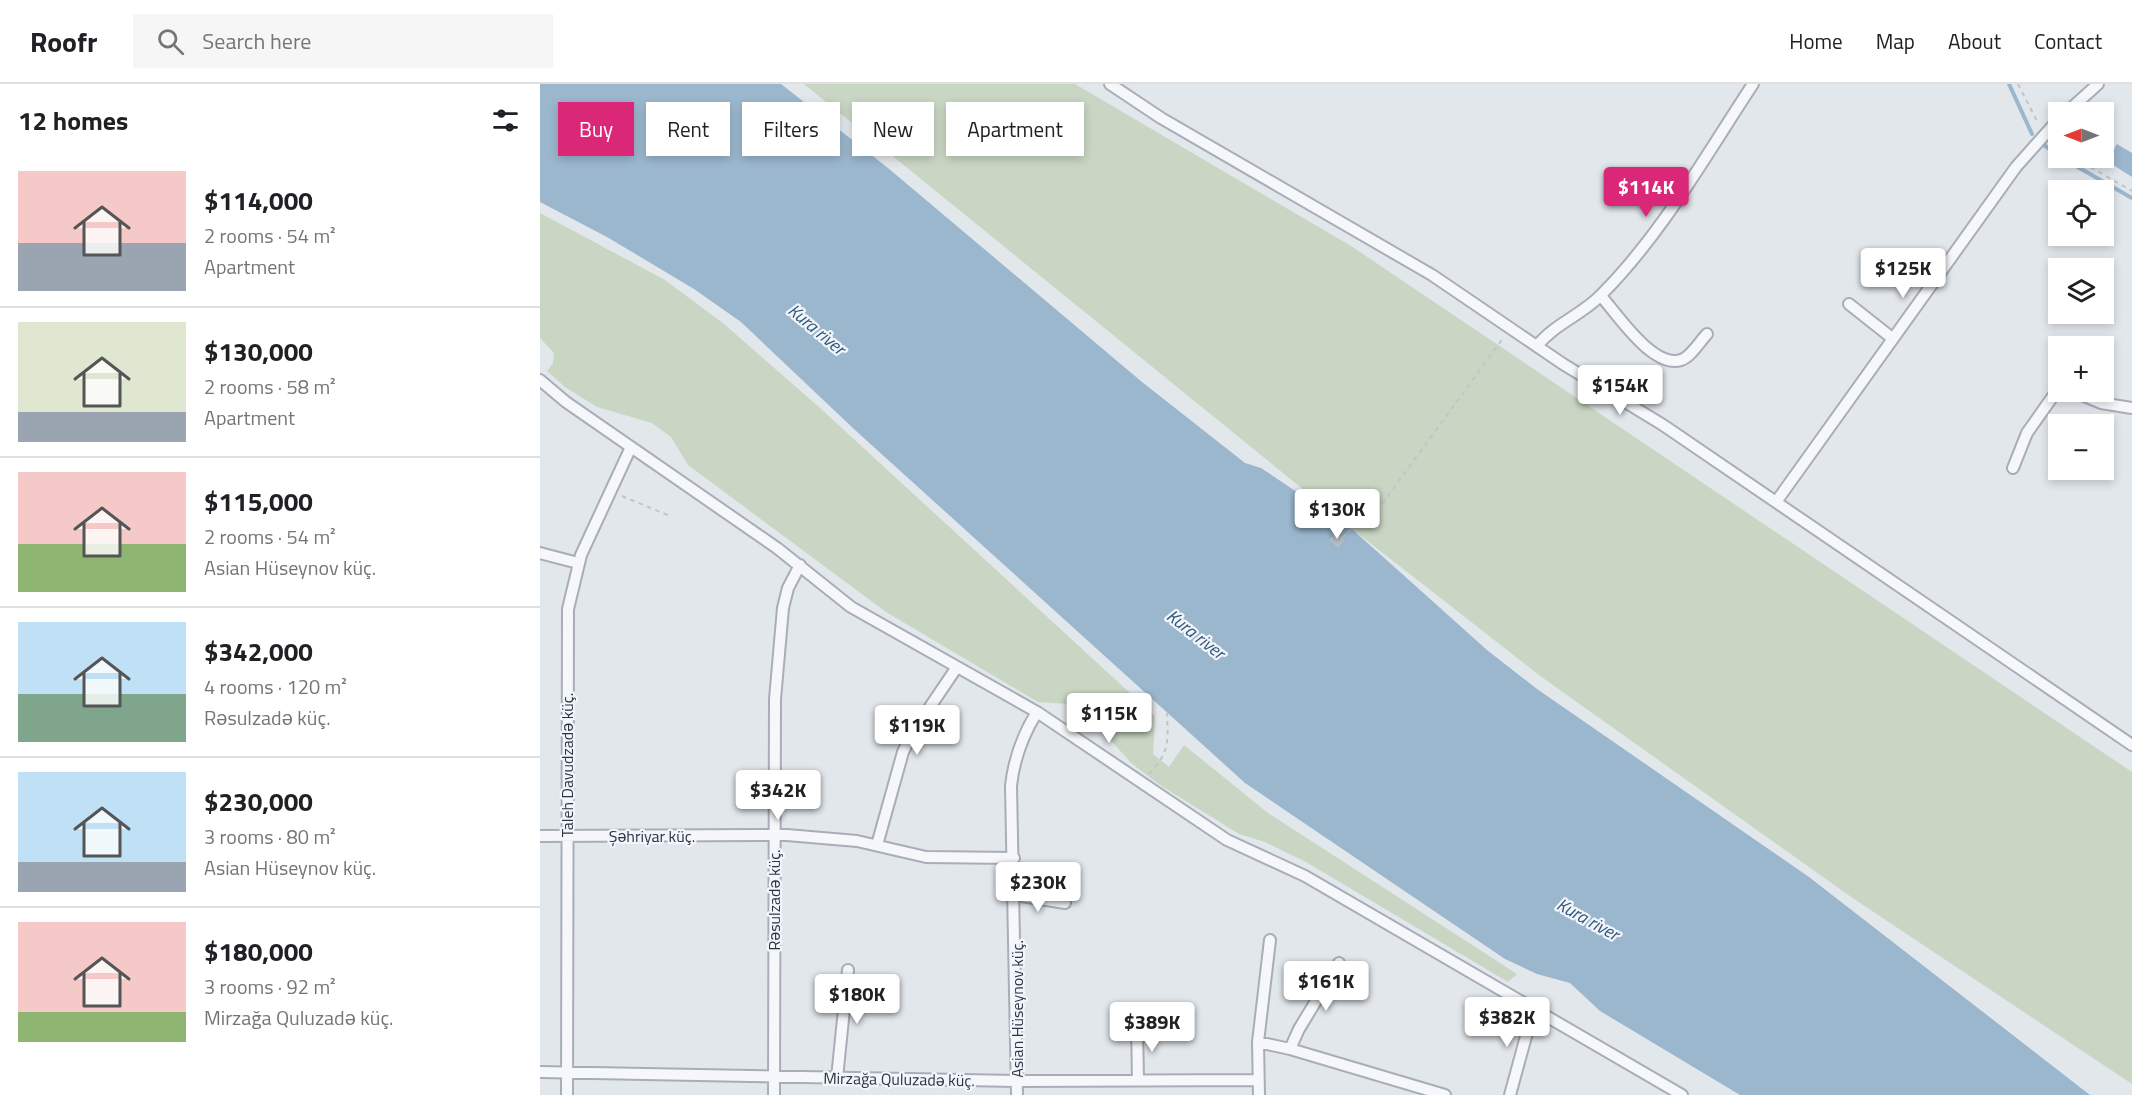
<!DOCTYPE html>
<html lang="en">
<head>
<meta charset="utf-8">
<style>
	:root { --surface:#fff; --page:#f6f6f6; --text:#202124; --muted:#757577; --line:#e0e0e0; --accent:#db2777 }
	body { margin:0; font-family:"Titillium Web",sans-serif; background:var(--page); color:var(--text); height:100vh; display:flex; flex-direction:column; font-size:22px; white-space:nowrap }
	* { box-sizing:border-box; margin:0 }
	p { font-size:20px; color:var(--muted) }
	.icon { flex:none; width:33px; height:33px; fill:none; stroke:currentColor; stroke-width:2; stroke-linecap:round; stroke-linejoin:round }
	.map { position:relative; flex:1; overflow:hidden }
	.side { display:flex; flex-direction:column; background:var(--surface); width:540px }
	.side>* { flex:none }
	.banner { position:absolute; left:18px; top:18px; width:570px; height:54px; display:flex; gap:12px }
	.needle { width:39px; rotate:270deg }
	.fabs { position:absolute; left:1508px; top:18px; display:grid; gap:12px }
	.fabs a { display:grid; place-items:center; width:66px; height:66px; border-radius:0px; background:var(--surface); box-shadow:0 3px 9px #0003; font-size:30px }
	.price { position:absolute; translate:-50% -51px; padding:0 14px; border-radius:6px; background:#fff; color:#222; font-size:20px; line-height:39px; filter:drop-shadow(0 2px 3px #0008) }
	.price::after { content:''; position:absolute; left:50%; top:36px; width:18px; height:14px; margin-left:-9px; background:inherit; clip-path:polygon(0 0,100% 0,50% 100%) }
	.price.selected { background:var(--accent); color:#fff }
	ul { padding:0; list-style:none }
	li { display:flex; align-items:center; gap:18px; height:150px; padding:0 18px }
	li+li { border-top:2px solid var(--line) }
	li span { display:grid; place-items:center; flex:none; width:168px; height:120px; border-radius:0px; color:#555 }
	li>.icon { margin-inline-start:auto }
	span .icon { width:72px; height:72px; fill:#fffc; stroke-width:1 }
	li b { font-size:26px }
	h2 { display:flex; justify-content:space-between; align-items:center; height:72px; padding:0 18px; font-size:26px }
	.chip { padding:0 21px; border-radius:0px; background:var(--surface); box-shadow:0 3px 9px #0003; font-size:21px; line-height:54px }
	.chip.selected { background:var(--accent); color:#fff }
	header { display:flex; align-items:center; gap:36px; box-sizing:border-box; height:84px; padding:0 30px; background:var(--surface); border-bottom:2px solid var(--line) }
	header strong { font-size:28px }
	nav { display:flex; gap:33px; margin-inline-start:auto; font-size:21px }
	.search { width:420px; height:54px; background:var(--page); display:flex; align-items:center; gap:15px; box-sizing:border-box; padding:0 21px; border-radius:0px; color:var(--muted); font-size:22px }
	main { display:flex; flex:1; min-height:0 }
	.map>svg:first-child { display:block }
</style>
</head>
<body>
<header>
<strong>Roofr</strong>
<div class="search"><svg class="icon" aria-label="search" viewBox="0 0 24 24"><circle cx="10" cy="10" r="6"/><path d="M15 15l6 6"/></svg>Search here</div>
<nav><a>Home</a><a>Map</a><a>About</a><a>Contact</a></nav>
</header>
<main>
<section class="side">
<h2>12 homes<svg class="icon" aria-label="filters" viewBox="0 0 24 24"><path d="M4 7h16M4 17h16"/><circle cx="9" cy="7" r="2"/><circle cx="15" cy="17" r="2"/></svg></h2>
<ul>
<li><span style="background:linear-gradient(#f6c9c9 60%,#9aa5b1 0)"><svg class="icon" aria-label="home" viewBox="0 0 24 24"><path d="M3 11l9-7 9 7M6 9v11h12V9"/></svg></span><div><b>$114,000</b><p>2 rooms · 54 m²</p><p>Apartment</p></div></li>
<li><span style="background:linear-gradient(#dfe7d0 75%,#9aa5b1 0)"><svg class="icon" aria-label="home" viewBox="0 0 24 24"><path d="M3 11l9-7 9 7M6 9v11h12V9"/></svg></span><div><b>$130,000</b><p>2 rooms · 58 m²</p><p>Apartment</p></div></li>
<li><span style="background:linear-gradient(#f6c9c9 60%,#8fb573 0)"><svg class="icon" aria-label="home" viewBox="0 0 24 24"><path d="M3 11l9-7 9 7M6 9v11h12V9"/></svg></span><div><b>$115,000</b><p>2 rooms · 54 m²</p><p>Asian Hüseynov küç.</p></div></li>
<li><span style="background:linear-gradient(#bfe0f5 60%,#7fa58c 0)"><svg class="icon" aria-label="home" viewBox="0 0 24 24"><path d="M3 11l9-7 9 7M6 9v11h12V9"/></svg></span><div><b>$342,000</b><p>4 rooms · 120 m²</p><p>Rəsulzadə küç.</p></div></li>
<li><span style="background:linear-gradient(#bfe0f5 75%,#9aa5b1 0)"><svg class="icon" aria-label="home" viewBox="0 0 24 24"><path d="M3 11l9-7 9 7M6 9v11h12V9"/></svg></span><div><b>$230,000</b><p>3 rooms · 80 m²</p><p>Asian Hüseynov küç.</p></div></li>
<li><span style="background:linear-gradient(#f6c9c9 75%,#8fb573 0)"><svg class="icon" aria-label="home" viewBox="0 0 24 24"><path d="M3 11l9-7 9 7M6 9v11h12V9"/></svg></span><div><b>$180,000</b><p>3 rooms · 92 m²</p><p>Mirzağa Quluzadə küç.</p></div></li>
</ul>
</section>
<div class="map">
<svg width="1592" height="1011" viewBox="0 0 1592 1011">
	<rect width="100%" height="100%" fill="#e2e7ec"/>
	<path fill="#c9d6c3" d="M264 0H535L811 162 1592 688V1000L1314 815 1003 594 812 445Z
		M0 129 125 196 184 240 280 324 615 632 613 670 629 683 644 661 728 729 977 890 968 898 766 778 725 758 699 750 620 701 591 679 561 645 528 620 498 618 346 528 148 381 131 353 112 339 57 323 25 303 7 287 13 279 14 269 0 254Z"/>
	<path fill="#9bb7ce" d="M0 0H241L348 84 602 298 705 379 721 384 812 445 947 566 997 605 1269 793 1550 1011H1200L1060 927 1030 899 997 890 965 875 705 699 315 346 201 238 154 205 67 153 0 118Z
		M1577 60 1592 69V93L1567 77Z"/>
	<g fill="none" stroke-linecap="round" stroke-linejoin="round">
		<path stroke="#9bb7ce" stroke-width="4" d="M1469 0 1492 50
			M1501 59 1518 71
			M1522 74 1592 114"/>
	</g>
	<path fill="#b9c0ca" d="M796 448 805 456 798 464 789 456Z"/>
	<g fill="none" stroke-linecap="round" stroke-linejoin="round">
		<defs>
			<path id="minor" d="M570 0 621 34 892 191 1023 280 1123 341 1592 661
				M1527 28 1558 0
				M1061 212C1077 230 1113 285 1141 276 1151 273 1160 257 1167 250
				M1309 220 1352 254
				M997 262C1014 240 1042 231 1061 211 1122 150 1166 71 1213 0
				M0 296 26 318 237 464 311 523 497 628 687 756 765 792 1142 1011
				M1535 308 1561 319 1592 324
				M1473 384 1487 349 1518 305
				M1236 418 1476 83 1518 36
				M0 469 38 479
				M0 752 247 751 317 757 386 773 474 774
				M337 761 363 668 373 648 417 583
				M475 811 525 819
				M597 943 598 996
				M718 958 750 965 905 1011
				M750 965 759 945 799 879
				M0 988 477 997 718 996
				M297 994 308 886
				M27 1011 28 525 41 471 91 363
				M234 1011 235 615 243 524 248 504 260 481
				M477 1011 471 702C474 674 482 652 497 628
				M719 1011 718 958 730 856
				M970 1011 994 923"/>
		</defs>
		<use href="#minor" stroke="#a7aeb7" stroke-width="14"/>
		<path stroke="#c1c5cb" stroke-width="2" stroke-dasharray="4.5 4.5" stroke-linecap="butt" d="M1478 0 1498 39
			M1535 74 1592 107
			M82 412 130 432
			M802 454 820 436 828 434 836 428 964 253
			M609 690C630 667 628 659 627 629"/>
		<use href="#minor" stroke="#f6f7fa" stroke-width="10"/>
	</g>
	<g text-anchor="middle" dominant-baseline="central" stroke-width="4.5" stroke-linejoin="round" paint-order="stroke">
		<g font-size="16" fill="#293545" stroke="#f2f5f9">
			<text transform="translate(27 681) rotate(-90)">Taleh Davudzadə küç.</text>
			<text x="112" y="752">Şəhriyar küç.</text>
			<text transform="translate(234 816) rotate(-90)">Rəsulzadə küç.</text>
			<text transform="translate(477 925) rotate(-90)">Asian Hüseynov küç.</text>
			<text transform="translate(359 995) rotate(1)">Mirzağa Quluzadə küç.</text>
		</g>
		<g font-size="18" font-style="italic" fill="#2f567d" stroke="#f2f5f9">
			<text transform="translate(277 245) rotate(40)">Kura river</text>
			<text transform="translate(656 550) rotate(38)">Kura river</text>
			<text transform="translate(1048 835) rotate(29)">Kura river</text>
		</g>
	</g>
</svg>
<div class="fabs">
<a><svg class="needle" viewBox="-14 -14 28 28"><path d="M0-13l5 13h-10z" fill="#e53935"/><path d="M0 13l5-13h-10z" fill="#757577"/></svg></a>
<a><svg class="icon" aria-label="locate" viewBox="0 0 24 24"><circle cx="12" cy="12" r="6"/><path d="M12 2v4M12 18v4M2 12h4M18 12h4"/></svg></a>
<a><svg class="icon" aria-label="layers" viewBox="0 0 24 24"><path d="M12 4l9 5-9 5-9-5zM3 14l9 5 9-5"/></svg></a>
<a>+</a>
<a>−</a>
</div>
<b class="price selected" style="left:1106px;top:134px">$114K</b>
<b class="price" style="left:1363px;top:215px">$125K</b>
<b class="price" style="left:1080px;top:332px">$154K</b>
<b class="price" style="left:797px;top:456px">$130K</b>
<b class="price" style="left:569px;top:660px">$115K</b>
<b class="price" style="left:377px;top:672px">$119K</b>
<b class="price" style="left:238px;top:737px">$342K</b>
<b class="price" style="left:498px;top:829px">$230K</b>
<b class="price" style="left:786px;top:928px">$161K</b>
<b class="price" style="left:317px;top:941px">$180K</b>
<b class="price" style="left:967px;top:964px">$382K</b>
<b class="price" style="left:612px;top:969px">$389K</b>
<div class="banner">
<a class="chip selected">Buy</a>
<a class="chip">Rent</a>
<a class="chip">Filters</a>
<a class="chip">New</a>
<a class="chip">Apartment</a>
</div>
</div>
</main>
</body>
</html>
